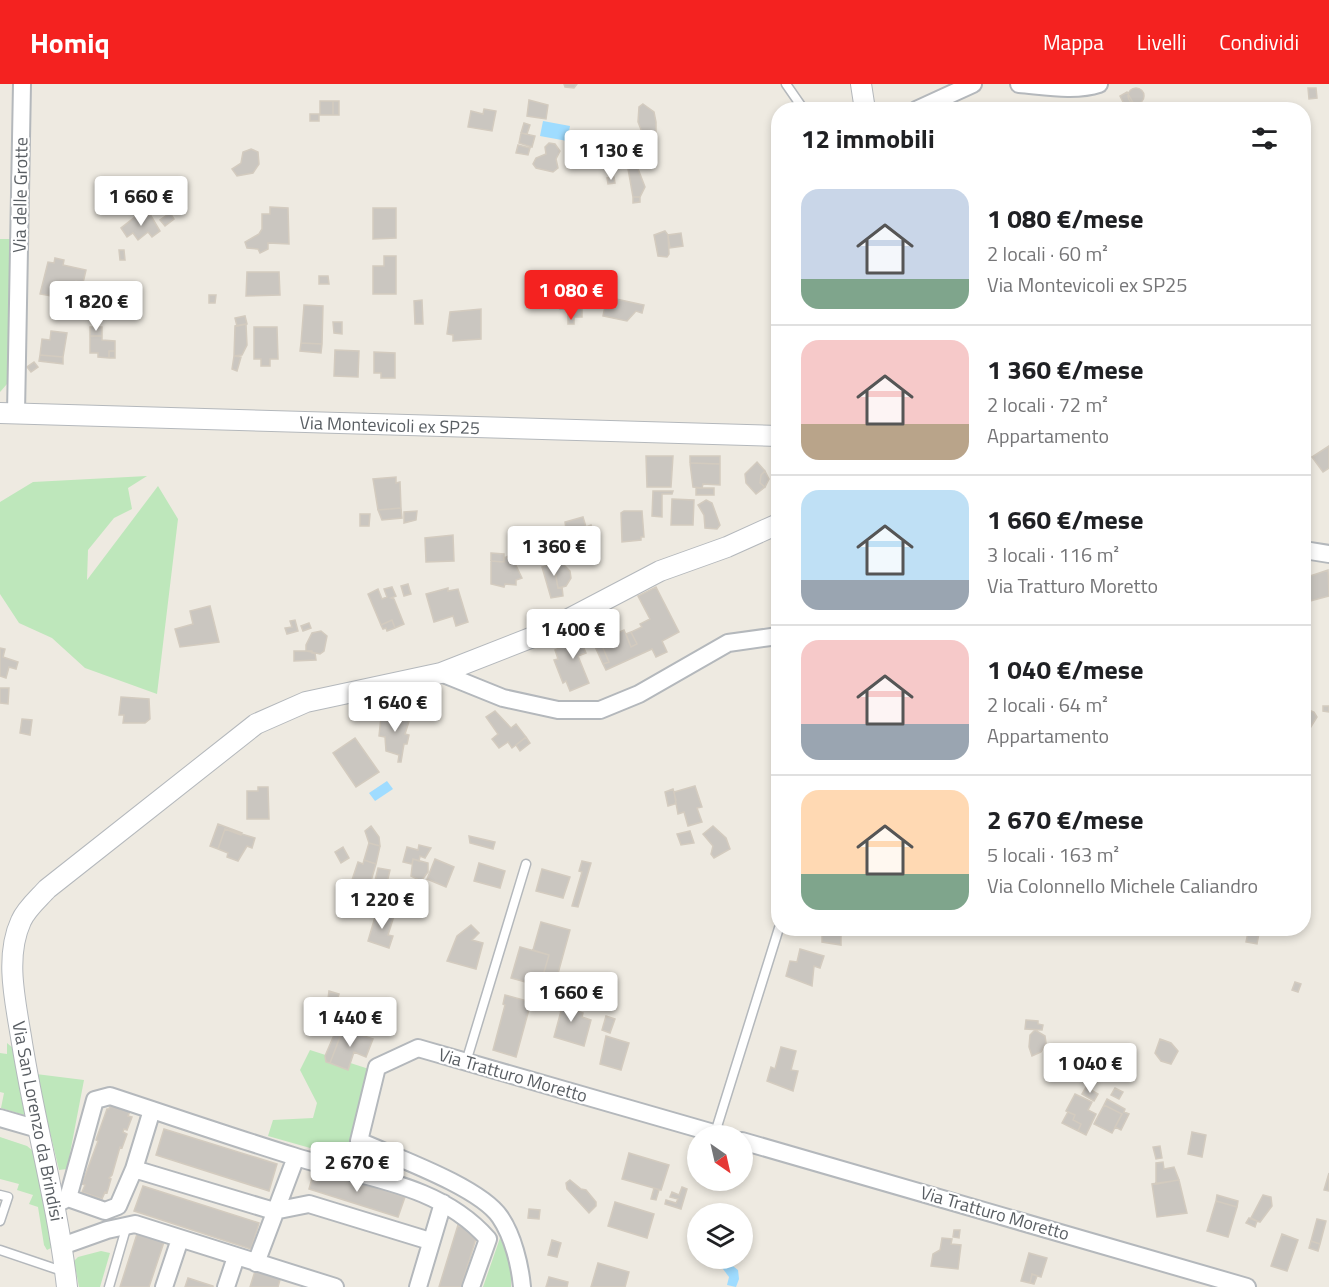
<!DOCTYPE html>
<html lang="it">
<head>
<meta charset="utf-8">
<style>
	:root { --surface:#fff; --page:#f2f2f2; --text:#202124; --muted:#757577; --line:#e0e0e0; --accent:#f42220 }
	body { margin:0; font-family:"Titillium Web",sans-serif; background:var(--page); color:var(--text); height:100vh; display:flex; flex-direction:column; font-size:22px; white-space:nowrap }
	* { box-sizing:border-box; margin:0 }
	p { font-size:20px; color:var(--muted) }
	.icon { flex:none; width:33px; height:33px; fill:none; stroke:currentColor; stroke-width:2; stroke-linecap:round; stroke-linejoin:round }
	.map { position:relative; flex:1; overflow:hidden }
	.panel { position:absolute; left:771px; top:18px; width:540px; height:834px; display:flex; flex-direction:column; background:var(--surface); border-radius:24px; box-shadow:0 3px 9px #0003 }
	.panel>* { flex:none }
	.needle { width:39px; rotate:146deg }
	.fabs { position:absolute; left:687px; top:1041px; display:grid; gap:12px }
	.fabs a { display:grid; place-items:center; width:66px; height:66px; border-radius:50%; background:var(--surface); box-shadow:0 3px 9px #0003; font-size:30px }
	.price { position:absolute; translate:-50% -51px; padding:0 14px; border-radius:6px; background:#fff; color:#222; font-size:20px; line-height:39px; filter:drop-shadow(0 2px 3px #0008) }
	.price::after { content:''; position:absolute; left:50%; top:36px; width:18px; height:14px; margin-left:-9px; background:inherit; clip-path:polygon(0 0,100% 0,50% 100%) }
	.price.current { background:var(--accent); color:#fff }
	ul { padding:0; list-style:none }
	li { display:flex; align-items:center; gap:18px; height:150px; padding:0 30px }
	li+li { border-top:2px solid var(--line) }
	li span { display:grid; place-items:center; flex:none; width:168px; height:120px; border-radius:18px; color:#555 }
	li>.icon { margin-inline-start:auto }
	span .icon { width:72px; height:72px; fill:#fffc; stroke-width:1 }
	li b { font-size:26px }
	h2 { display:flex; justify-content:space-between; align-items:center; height:72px; padding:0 30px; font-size:26px }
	header { display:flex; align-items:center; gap:36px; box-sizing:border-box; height:84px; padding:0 30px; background:var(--accent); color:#fff }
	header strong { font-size:28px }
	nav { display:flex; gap:33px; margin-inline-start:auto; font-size:21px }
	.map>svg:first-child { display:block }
</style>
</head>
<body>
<header>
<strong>Homiq</strong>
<nav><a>Mappa</a><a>Livelli</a><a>Condividi</a></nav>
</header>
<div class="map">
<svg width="1329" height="1203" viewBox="0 0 1329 1203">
	<rect width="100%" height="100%" fill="#eeeae1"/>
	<path fill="#bee7bb" d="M0 155H11L19 174 7 300 0 308Z
		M147 392 128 404 132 425 114 434 88 466 87 496 158 402 178 435 157 610 85 584 52 554 19 539 0 510V418L33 398Z
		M7 959 14 965 28 1029 24 1031 1 1024 4 1009 0 1008V969L7 970Z
		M310 966 369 985 348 1070 388 1080 398 1089 268 1052 273 1036 313 1034 317 1019 300 986Z
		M36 990 84 996 67 1085 59 1086Z
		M0 1053 27 1062 33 1067 53 1163 47 1166 44 1161 38 1123 29 1120 33 1111 17 1106 19 1100 0 1095Z
		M500 1154 511 1179V1203H483Z
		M101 1167 110 1169 100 1203H79L74 1177 78 1173Z"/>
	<path fill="#9fdcff" d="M543 37 570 42 567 57 540 52Z
		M387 697 393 705 375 717 369 709Z
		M725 1176 738 1186 739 1195 736 1203 727 1201 729 1193 720 1181Z"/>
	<path fill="#cac6c0" stroke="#d3cbbf" stroke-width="1.5" d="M564 0H577L574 4 565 3Z
		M1128 12a8 8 0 1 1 16 0a8 8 0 1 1-16 0Z
		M1308 4H1316L1317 14 1309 15Z
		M1127 8 1135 22 1141 26H1123L1125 22 1120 12Z
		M529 16 548 21 546 35 527 32Z
		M320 17H333V31H320Z
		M333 17H339V31H333Z
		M643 20 654 28 656 38V48L649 54 644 53 638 38 639 23Z
		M484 25 496 27 492 47 468 43 471 27 483 30Z
		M310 30H319V37H310Z
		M524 39 530 41 527 50 521 49Z
		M521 49 535 52 532 63 519 59Z
		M549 59 555 60 560 67 556 75 558 84 553 88 536 84 533 80 536 74 546 70 545 63Z
		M518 61 530 64 528 71 516 69Z
		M251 65 258 68 259 80 253 89 237 92 232 85 241 79 243 68Z
		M635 77 645 103 640 113H633L627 79Z
		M614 93 615 99 608 100 607 94Z
		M633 113H640V118L633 119Z
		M270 123 288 124 289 160 268 159V165L260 169 258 165 247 164 245 158 259 150 262 145V130H270Z
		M373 124H396V154L373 155Z
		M140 129 144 134 150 130 160 147 152 153 148 148 138 156 133 149 127 153 121 144Z
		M170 129 174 135 165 142 160 136Z
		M665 147 668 151 669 170 667 173 658 172 654 151Z
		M681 149 683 162 670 164 668 151Z
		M119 166H124L125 176H120Z
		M384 172H396V210H373V182H384Z
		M55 174 64 176 63 181 86 186 83 199 76 197 74 209 53 204 51 212 40 210 48 178 54 179Z
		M247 188H279L280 211 246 212Z
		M319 192H328L329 200H319Z
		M76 197 83 199 81 210 74 209Z
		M53 204 74 209 72 217 51 212Z
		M209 211H216L215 219H209Z
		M568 212 582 213V233H568V225H560V215H568Z
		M607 213 644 221 642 229 636 227 627 237 603 232Z
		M422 216 423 240H415L414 217Z
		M304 221 323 222 322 260 301 259Z
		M481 225V255L453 257V251L447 250 450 228Z
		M245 232 247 240 237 242 235 234Z
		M568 233H574V240H568Z
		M333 238H342V250L334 249Z
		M246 240 247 261 242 271 234 272 235 242Z
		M90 243H102V252H90Z
		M254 243H277L278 275H270V282H261V275H254Z
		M51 247 67 249 63 273 40 271 42 255 50 256Z
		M90 252H102V256L115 257V267H109V274L98 273V269H90Z
		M301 259 322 260 321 269 300 267Z
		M335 266 359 267 358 293 334 292Z
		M109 267H115V274H109Z
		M374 268 395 269V294H381V289H374Z
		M40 271 63 273V280L39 277Z
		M234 272 241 273 237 287 232 285Z
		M34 278 38 283 31 288 27 283Z
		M1329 362V384L1323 388 1312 373Z
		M646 372H673L671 403H647Z
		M690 372H720V380L690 379Z
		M757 378 765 387 761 391 760 399 765 403 756 410 746 399 745 390Z
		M690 379 720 380V401L703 400 702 404 693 403Z
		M765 387 769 395 765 403 760 399 761 391Z
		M396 393V399L400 398 401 424 378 426 373 395Z
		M696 404H714V411H696Z
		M653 407H673L672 410H662V433L652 432Z
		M672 415 694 416 693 441H671Z
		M706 416 712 419 720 441 717 445 705 444 704 431 698 421Z
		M401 424 402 434 382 436 378 426Z
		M417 427 416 436 404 439V428Z
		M624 427H642L644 453H641V456L622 458 621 429Z
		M360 430H370L369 442H360Z
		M583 433 586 443 591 441 596 462 584 465 583 461 576 463 570 444 566 445 565 438Z
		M453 451 454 477 426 478 425 454Z
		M491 469 504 470V478L491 477Z
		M563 470 566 479 554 482 558 504 562 503 563 512 551 514 542 483 553 480 551 474Z
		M511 471 522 494 516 496V501L505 500 504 503 491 500V477L504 478V474Z
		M563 480 570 487 571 494 566 502 558 504 554 482Z
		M1328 486 1329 512 1310 517 1304 494Z
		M408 500 411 510 404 512 401 502Z
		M392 503 396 512 391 514 394 515 404 540 395 544 392 536 381 541 368 510 378 505 382 515 387 513 384 505Z
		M656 503 679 548 662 557 667 568 656 573 652 565 606 586 603 580 609 578 600 557 624 546 631 563 637 560 631 548 642 543 640 540 650 535 638 512Z
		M448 504V507L458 505 468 538 456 542 453 532 434 538 426 510Z
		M210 522 219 558 180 563 175 545 193 540 190 527Z
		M295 536 298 547 287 550 285 544 292 543 290 537Z
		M392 536 395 544 387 547 386 544 383 545 381 541Z
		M309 539 311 544 303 547 301 542Z
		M585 542 591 558 583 562 586 569 578 572 589 599 570 607 566 597 563 599 554 576 558 575 555 566 571 559 570 556 576 554 573 546Z
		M321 547 327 552 324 567 320 570 306 567V561L312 549Z
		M631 548 637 560 631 563 626 550Z
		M601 552 602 555 600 557 609 578 603 580 592 556Z
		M0 564 5 565 3 573 18 578 16 585 9 583 6 594 0 592Z
		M294 567H312V569H315L316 576 294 577Z
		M0 604H9L8 620 0 619Z
		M121 613 149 615 150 635 145 639H123L124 631H119Z
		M1323 622H1329V628L1323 627Z
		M1306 625 1314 628 1317 633 1304 654V626Z
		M495 627 511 644 516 640 526 653 512 664 508 658 499 664 492 655 498 650 486 633Z
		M387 630 410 634 405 650 409 651 407 660H404L401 678H398L399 671 386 667 385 653 379 652 381 633Z
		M22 635 32 636 30 651 20 649Z
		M526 653 530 659 520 667 516 661Z
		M355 654 379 688 356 703 333 669Z
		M695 702 702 723 697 724 702 738 688 742 684 728 678 730 674 708Z
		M258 703H268L269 735H247V707H258Z
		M673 705 676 716 675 720 668 722 665 708Z
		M218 740 242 749 241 751 225 745 218 765 210 762Z
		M371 742 379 753 380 762 369 759 365 747Z
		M713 742 726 754 730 765 714 774 711 770 713 762 703 750Z
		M225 745 255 754 252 764 247 762 238 777 227 773 228 769 218 765Z
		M690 747 694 759 681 761 677 750Z
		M469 752 495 758 493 765 470 759Z
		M369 759 380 762 376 780 364 776Z
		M419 761 431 764 425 774 420 772 419 777 413 775 412 780 403 778 407 763 418 766Z
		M343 763 349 774 341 779 335 768Z
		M413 775 428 779V788L421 797 411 792Z
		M435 775 454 783 446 803 427 795Z
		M364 776 376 780 366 814 356 811 359 801 351 799 358 778 363 780Z
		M582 777 591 779 578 823 572 822 582 788 579 787Z
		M479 779 505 787 500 804 474 797Z
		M378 784 390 786 386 803 374 801Z
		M542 785 570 793 563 814 536 807Z
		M377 826 394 832 388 851 393 852 389 864 368 857Z
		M541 838 570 846 557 893 553 892 550 904 540 902 549 871 533 866Z
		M471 841 479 849 472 856 483 859 476 885 447 877 457 852Z
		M822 844H841V861L822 858Z
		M1249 844H1260L1257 860 1246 858Z
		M520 863 549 871 540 902 511 894Z
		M800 865 824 872 820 884 814 882 812 902 786 892 790 877 797 878Z
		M1295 898 1301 900 1298 908 1292 906Z
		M329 907 339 910 337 917 328 915Z
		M505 911 531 918 516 973 493 966 505 921 503 920Z
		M555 912 570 916 568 924 583 929 582 933 591 936 584 962 554 953 561 927 551 924Z
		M329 922 335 925 333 935 326 933Z
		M606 932 615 935 610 949 602 946Z
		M1026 936 1038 937V940L1043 941 1042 946 1025 945Z
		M337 944 343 945 330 979 326 978 325 972Z
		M343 945 373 955 366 973 354 968 348 986 330 979Z
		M1035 946 1045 952 1046 959 1041 968 1032 972 1029 963 1030 951Z
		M606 952 629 959 621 986 600 980Z
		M1160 955 1171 959 1178 967 1171 980 1161 977 1155 969Z
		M781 963 796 967 791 986 798 987 793 1007 767 997 771 983 775 985Z
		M1086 1003 1098 1010 1094 1017 1082 1010Z
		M1115 1004 1123 1008 1119 1015 1111 1011Z
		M1075 1010 1092 1018 1088 1026 1096 1030 1086 1051 1078 1047 1081 1040 1073 1036 1075 1031 1066 1027Z
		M1107 1015 1125 1025 1124 1028 1129 1030 1121 1046 1115 1043 1122 1030 1104 1021Z
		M111 1019 131 1025 128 1032 132 1033 127 1046 124 1045 123 1048 127 1050 122 1064 120 1063 112 1091 109 1094 111 1095 107 1109 105 1108 102 1115 82 1108 85 1101 82 1100 98 1057 96 1056 107 1025H109Z
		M1104 1021 1122 1030 1112 1049 1094 1040Z
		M1068 1028 1075 1031 1073 1036 1081 1040 1078 1047 1062 1039Z
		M164 1045 277 1080 269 1107 156 1071Z
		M1192 1048 1206 1051 1202 1073 1188 1070Z
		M1160 1062 1162 1074 1156 1075 1153 1063Z
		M629 1069 669 1081 661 1106 622 1095Z
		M1163 1078 1164 1085 1174 1083 1179 1096 1156 1100V1079Z
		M315 1084 405 1113 398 1133 309 1105Z
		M1329 1089V1107L1324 1106Z
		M570 1096 581 1105 586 1106 596 1118V1122L589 1129 567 1105 566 1099Z
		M1179 1096 1187 1129 1157 1133 1152 1100Z
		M143 1102 259 1139 251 1165 134 1127Z
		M682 1103 687 1105 681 1125 665 1120 666 1116 676 1119 678 1115 670 1113 672 1108 679 1111Z
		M654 1104 659 1106 656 1116 651 1115Z
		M1217 1111 1238 1117 1237 1123 1216 1117Z
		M1263 1111 1271 1113 1272 1122 1260 1138 1257 1137 1251 1134Z
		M1216 1117 1237 1123 1228 1153 1207 1147Z
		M615 1118 654 1130 647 1154 608 1142Z
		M529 1125 540 1126 539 1135 528 1134Z
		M1249 1134 1257 1137 1255 1143 1246 1139Z
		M1317 1135 1326 1137 1320 1160 1311 1157Z
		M458 1141 478 1148 461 1203H439Z
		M954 1146H960L959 1154 953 1153Z
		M138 1147 165 1155 149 1203H120Z
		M1282 1150 1298 1156 1287 1187 1271 1182Z
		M942 1154 952 1155 951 1160 961 1161 958 1185 931 1182 933 1170 940 1166Z
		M552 1156 561 1159 557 1173 548 1171Z
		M1311 1157 1320 1160 1318 1167 1309 1164Z
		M1029 1169 1047 1174 1041 1193 1032 1190 1030 1199 1021 1197Z
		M598 1179 629 1188 625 1203H591Z
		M256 1184 281 1192 278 1203H250Z
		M1032 1190 1037 1192 1034 1200 1030 1199Z
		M549 1193 568 1198 567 1203H546Z
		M188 1194 213 1202V1203H185Z"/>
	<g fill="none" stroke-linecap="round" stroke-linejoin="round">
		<defs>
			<path id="service" d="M786 0 804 26
				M466 978 526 780
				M715 1049 779 844
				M0 1111 8 1113 0 1137
				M0 1166 65 1188
				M109 1203 127 1141"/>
			<path id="minor" d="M1019 0C1044 2 1075 8 1099 0
				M916 26 973 0
				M16 329 22 0
				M1304 466 1329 470
				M441 589 503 614 558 626H600L639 610 728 559 778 552
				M0 1034 38 1045
				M742 1057 1247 1203
				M134 1085 274 1127 309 1120 430 1157
				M68 1114 105 1127 118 1122 134 1085 152 1026
				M54 1121 68 1114 95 1016 110 1012C171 1032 232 1053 293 1072 361 1094 438 1098 488 1155L471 1203
				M62 1162 107 1146 135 1140 335 1203
				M256 1179 296 1073
				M164 1203 180 1155
				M226 1203 236 1173
				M418 1203 443 1119
				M522 1203C520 1181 513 1152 500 1133 480 1103 395 1073 359 1057L377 983 418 964 724 1052"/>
			<g id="tertiary">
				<path d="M861 0 865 26"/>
				<path id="s1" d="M0 329 778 352"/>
				<path d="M67 1203C58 1121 35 1041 22 959 16 920 4 874 21 837 26 825 39 814 47 805L256 640 306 618 441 589 538 551 660 487 727 463 778 440"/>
			</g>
		</defs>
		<use href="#service" stroke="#b4b8bc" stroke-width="11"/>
		<use href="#minor" stroke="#b4b8bc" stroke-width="20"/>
		<use href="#tertiary" stroke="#b4b8bc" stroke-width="22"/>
		<use href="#service" stroke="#fff" stroke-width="8"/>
		<use href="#minor" stroke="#fff" stroke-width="16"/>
		<use href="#tertiary" stroke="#fff" stroke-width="20"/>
	</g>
	<g text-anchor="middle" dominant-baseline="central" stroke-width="4.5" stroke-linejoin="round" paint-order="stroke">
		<g font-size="18" fill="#595e63" stroke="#fff">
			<text transform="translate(20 111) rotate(-89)">Via delle Grotte</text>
			<text stroke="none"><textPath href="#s1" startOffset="390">Via Montevicoli ex SP25</textPath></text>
			<text transform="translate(513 991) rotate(16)">Via Tratturo Moretto</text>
			<text transform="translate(38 1037) rotate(79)">Via San Lorenzo da Brindisi</text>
			<text transform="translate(995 1129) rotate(16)">Via Tratturo Moretto</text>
		</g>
	</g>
</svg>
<div class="fabs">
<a><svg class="needle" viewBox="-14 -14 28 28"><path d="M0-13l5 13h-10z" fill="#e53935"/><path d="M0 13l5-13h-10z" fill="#757577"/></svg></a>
<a><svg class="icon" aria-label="layers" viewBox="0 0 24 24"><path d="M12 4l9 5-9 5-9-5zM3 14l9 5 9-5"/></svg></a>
</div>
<b class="price" style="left:611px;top:97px">1 130 €</b>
<b class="price" style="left:141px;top:143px">1 660 €</b>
<b class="price current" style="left:571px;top:237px">1 080 €</b>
<b class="price" style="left:96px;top:248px">1 820 €</b>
<b class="price" style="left:554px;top:493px">1 360 €</b>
<b class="price" style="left:573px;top:576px">1 400 €</b>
<b class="price" style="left:395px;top:649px">1 640 €</b>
<b class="price" style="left:382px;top:846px">1 220 €</b>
<b class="price" style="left:571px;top:939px">1 660 €</b>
<b class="price" style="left:350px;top:964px">1 440 €</b>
<b class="price" style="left:1090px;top:1010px">1 040 €</b>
<b class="price" style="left:357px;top:1109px">2 670 €</b>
<section class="panel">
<h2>12 immobili<svg class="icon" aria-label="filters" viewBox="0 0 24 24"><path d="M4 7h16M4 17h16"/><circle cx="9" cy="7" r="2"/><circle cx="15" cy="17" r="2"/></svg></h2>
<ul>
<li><span style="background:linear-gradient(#c9d6e8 75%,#7fa58c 0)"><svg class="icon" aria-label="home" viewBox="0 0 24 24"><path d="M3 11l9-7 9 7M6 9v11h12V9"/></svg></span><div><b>1 080 €/mese</b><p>2 locali · 60 m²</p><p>Via Montevicoli ex SP25</p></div></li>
<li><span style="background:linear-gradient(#f6c9c9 70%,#b9a48a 0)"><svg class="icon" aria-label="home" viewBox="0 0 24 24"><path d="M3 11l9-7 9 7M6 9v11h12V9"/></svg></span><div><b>1 360 €/mese</b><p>2 locali · 72 m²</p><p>Appartamento</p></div></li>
<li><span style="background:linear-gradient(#bfe0f5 75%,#9aa5b1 0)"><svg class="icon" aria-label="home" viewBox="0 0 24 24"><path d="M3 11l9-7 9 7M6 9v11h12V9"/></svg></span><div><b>1 660 €/mese</b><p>3 locali · 116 m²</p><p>Via Tratturo Moretto</p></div></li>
<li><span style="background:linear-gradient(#f6c9c9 70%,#9aa5b1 0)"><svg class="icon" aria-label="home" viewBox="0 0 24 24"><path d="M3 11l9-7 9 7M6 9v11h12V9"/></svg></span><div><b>1 040 €/mese</b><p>2 locali · 64 m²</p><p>Appartamento</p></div></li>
<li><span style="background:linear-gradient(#ffd9b3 70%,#7fa58c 0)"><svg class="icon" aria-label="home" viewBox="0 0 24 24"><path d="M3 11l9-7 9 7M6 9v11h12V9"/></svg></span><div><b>2 670 €/mese</b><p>5 locali · 163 m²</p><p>Via Colonnello Michele Caliandro</p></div></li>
</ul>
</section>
</div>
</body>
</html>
